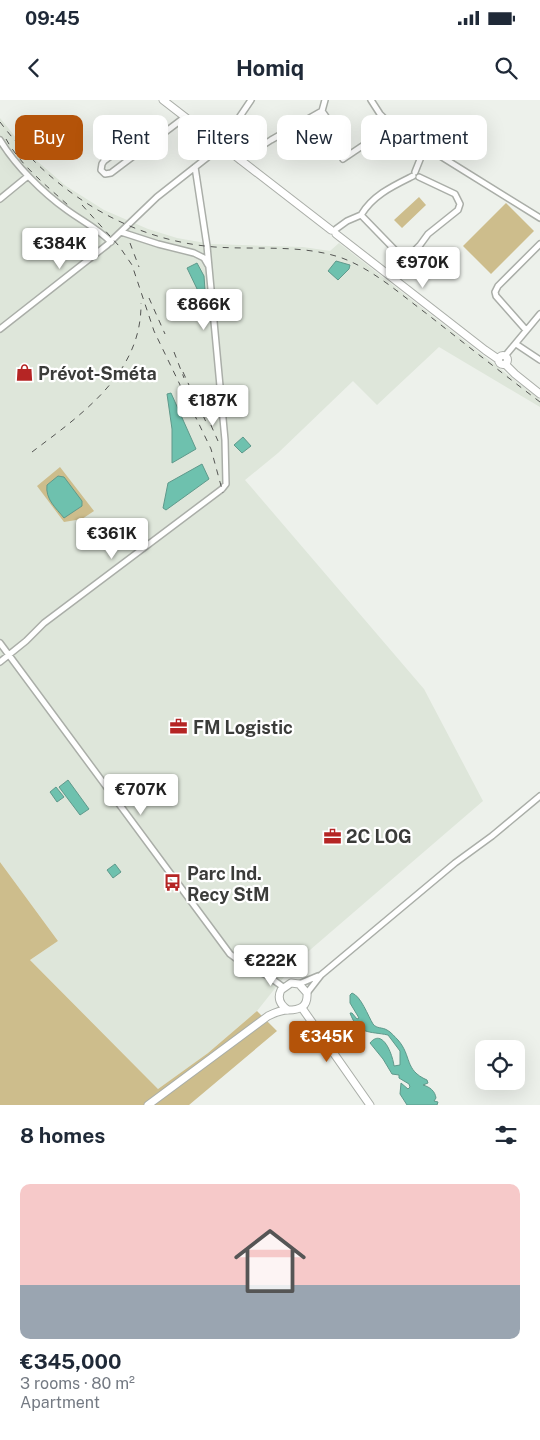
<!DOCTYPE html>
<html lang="en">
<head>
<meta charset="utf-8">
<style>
	:root { --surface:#fff; --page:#f2f2f3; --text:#1f2937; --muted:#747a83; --line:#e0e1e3; --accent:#b45309 }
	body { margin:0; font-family:"Public Sans",sans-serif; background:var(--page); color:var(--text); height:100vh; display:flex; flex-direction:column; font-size:19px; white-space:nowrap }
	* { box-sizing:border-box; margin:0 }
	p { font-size:16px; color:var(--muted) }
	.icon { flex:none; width:28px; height:28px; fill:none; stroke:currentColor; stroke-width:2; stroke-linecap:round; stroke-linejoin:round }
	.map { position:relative; height:1005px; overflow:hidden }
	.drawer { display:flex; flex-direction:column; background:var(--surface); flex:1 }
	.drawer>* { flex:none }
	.hud { position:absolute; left:15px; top:15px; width:510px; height:45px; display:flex; gap:10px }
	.fabs { position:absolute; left:475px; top:940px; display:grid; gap:10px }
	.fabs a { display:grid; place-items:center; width:50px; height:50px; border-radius:10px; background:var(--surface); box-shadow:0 5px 20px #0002; font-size:25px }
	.price { position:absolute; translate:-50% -42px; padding:0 11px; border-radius:5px; background:#fff; color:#222; font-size:16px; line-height:32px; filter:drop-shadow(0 1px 2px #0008) }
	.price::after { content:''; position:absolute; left:50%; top:30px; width:15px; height:11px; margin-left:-8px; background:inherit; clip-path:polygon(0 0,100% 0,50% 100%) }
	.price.current { background:var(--accent); color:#fff }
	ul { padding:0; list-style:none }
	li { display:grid; align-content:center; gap:10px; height:265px; padding:0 20px }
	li+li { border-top:1px solid var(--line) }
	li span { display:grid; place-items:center; height:155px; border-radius:10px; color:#555 }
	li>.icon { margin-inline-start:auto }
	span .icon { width:90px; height:90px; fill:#fffc; stroke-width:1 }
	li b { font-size:21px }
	h2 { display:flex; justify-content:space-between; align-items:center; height:60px; padding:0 20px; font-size:21px }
	.pill { padding:0 18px; border-radius:10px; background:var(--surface); box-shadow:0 5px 20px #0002; font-size:18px; line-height:45px }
	.pill.current { background:var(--accent); color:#fff }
	.status { display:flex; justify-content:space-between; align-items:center; height:35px; padding:0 25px; background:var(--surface); direction:ltr }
	.status svg { height:14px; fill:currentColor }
	header { display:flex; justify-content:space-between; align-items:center; height:65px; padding:0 20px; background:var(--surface); font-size:22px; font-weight:700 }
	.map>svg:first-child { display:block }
</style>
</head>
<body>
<div class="status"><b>09:45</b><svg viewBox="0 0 49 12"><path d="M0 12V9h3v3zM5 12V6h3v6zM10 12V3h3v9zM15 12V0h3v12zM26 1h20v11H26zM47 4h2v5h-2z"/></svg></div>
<header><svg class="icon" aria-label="back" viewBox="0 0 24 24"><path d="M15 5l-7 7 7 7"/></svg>Homiq<svg class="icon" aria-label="search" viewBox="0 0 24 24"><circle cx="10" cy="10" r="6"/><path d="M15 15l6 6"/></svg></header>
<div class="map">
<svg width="540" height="1005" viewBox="0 0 540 1005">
	<rect width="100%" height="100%" fill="#edf1eb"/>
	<path fill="#dee6da" d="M0 18 30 55 66 86 104 110 148 129 177 138 211 144 303 147 330 151 339 143 540 300V307L439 247 377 305 353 281 278 353 245 380 424 589 483 701 296 862 257 911 208 953 158 989 30 860 58 841 0 762Z"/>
	<path fill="#cdbd8c" d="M419 97 426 105 402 128 394 120Z
		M506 103 534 131 491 174 463 146Z
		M60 367 94 411 82 419 64 422 37 386Z
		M0 762 58 841 30 860 158 989 208 953 257 911 277 931 189 1005H0Z"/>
	<path fill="#6ec1ae" stroke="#5f998b" d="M336 161 350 165 349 169 338 180 328 171Z
		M197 163 204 176 205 190 199 193 187 168Z
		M171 293 196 349 172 363V329L167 294Z
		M243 337 251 346 242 353 234 345Z
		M202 364 209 379 166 410 163 408 168 383Z
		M58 376 64 377 82 401V406L64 418C56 408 45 399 47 385Z
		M68 680 89 709 80 715 59 687Z
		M56 687 64 697 57 702 50 692Z
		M115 764 121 772 113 778 107 770Z
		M352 893C361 896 368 916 373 924 377 929 382 927 387 930 391 932 395 937 398 940 412 956 404 970 427 980L428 983 423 985C430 987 435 991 436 998L434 1001 438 1002 437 1005H407L400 994 401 983 408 989 410 987 409 984 399 978V975L392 974 383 959 370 943C383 927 393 956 394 966L400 965V951L388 935C369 931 358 935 350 913H352L357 919 359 918 350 903V895Z"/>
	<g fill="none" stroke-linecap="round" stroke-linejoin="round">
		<defs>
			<path id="street" d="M371 0 380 14 392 26 540 118
				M289 29C299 45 307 62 328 51 333 48 338 46 341 41L340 37 322 11
				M0 40C15 65 43 93 67 110 82 121 97 128 111 142
				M143 49 136 41 130 42 104 61 102 64 101 70 105 74 111 73 185 17
				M343 59 392 26
				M240 60 271 40 322 11 325 0
				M415 72 425 47
				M413 76C393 86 373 95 361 115L395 150 401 152 414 151 420 145 428 134 458 110 460 104 455 94 419 77
				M0 99 28 76
				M336 129 347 121 361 115
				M121 132 158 144 194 153 204 158 208 165
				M0 229 107 145 157 97 218 49 251 0
				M526 230 496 196 495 192 498 186 540 144
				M516 244 540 260
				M505 256 540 214
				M0 543 230 854 245 865 268 876 283 887
				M0 562 26 541 44 523 222 389 226 384 225 340 207 146 195 67
				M299 884 318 876
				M307 893 321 875 455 763 492 736 540 696"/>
			<path id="secondary" d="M163 0 331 130
				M336 134 485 250 498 259
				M498.5 260a4.5 4.5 0 1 1 9 0a4.5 4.5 0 1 1-9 0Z
				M505 264 515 274 540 294
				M302 908 370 1005
				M148 1005 268 916C274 913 281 910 288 910 300 910 308 907 307 893L299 884 291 883 281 890C277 898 280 905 288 910"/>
		</defs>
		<use href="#street" stroke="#aaaea8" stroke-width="8"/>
		<use href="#secondary" stroke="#aaaea8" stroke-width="9"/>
		<use href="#street" stroke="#fff" stroke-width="5"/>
		<use href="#secondary" stroke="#fff" stroke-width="7"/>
		<path stroke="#545553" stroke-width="1" stroke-dasharray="6 6" stroke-linecap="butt" d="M0 22C52 91 127 140 215 147 258 150 301 144 342 158 374 170 400 194 427 214 465 244 502 273 540 302
			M6 39C21 66 46 85 69 106
			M82 105 119 146 132 165 154 231 211 349 223 393
			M130 143 139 167
			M149 198 165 234
			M174 252 184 278
			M183 272 206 322
			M206 314 218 341
			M32 352C82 314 142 273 141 203"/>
	</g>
	<defs>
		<symbol id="shop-bare" viewBox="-9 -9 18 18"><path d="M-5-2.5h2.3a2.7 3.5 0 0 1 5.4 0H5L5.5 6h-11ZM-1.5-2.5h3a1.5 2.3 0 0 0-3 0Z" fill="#b52524" stroke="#fff" stroke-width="2.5" paint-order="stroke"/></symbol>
		<symbol id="office-bare" viewBox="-9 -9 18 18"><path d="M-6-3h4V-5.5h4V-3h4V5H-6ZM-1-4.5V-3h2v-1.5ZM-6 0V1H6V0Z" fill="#b52524" stroke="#fff" stroke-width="2.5" paint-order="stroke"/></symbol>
		<symbol id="bus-bare" viewBox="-9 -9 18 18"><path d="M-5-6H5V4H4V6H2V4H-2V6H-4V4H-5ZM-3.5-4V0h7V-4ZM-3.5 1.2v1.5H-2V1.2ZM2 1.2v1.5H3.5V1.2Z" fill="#b52524" stroke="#fff" stroke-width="2.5" paint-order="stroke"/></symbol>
	</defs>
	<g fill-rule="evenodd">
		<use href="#shop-bare" x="12" y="260" width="25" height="25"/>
		<use href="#office-bare" x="166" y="614" width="25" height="25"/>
		<use href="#office-bare" x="320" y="724" width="25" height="25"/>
		<use href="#bus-bare" x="160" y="770" width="25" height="25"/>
	</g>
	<g text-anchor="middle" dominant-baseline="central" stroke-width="4.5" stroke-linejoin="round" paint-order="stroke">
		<g font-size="18" font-weight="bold" fill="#3b3c3a" stroke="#fff" text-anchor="start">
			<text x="38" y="273">Prévot-Sméta</text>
			<text x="193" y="627">FM Logistic</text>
			<text x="346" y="736">2C LOG</text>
			<text x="187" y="773">Parc Ind.<tspan x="187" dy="21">Recy StM</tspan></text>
		</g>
	</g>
</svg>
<div class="fabs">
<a><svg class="icon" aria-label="locate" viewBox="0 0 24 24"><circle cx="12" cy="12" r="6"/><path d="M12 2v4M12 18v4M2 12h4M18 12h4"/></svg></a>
</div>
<b class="price" style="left:60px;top:170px">€384K</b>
<b class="price" style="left:423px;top:189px">€970K</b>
<b class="price" style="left:204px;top:231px">€866K</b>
<b class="price" style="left:213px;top:327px">€187K</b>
<b class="price" style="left:112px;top:460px">€361K</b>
<b class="price" style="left:141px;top:716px">€707K</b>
<b class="price" style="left:271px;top:887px">€222K</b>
<b class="price current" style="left:327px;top:963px">€345K</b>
<div class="hud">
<a class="pill current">Buy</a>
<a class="pill">Rent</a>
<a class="pill">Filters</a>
<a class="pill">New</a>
<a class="pill">Apartment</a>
</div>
</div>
<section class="drawer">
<h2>8 homes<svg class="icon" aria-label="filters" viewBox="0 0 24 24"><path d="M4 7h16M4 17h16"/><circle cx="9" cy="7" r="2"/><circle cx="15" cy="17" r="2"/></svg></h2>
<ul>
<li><span style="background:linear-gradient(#f6c9c9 65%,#9aa5b1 0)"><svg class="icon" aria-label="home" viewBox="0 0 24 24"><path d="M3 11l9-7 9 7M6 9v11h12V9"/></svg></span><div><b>€345,000</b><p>3 rooms · 80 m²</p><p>Apartment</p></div></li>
</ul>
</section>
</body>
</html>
